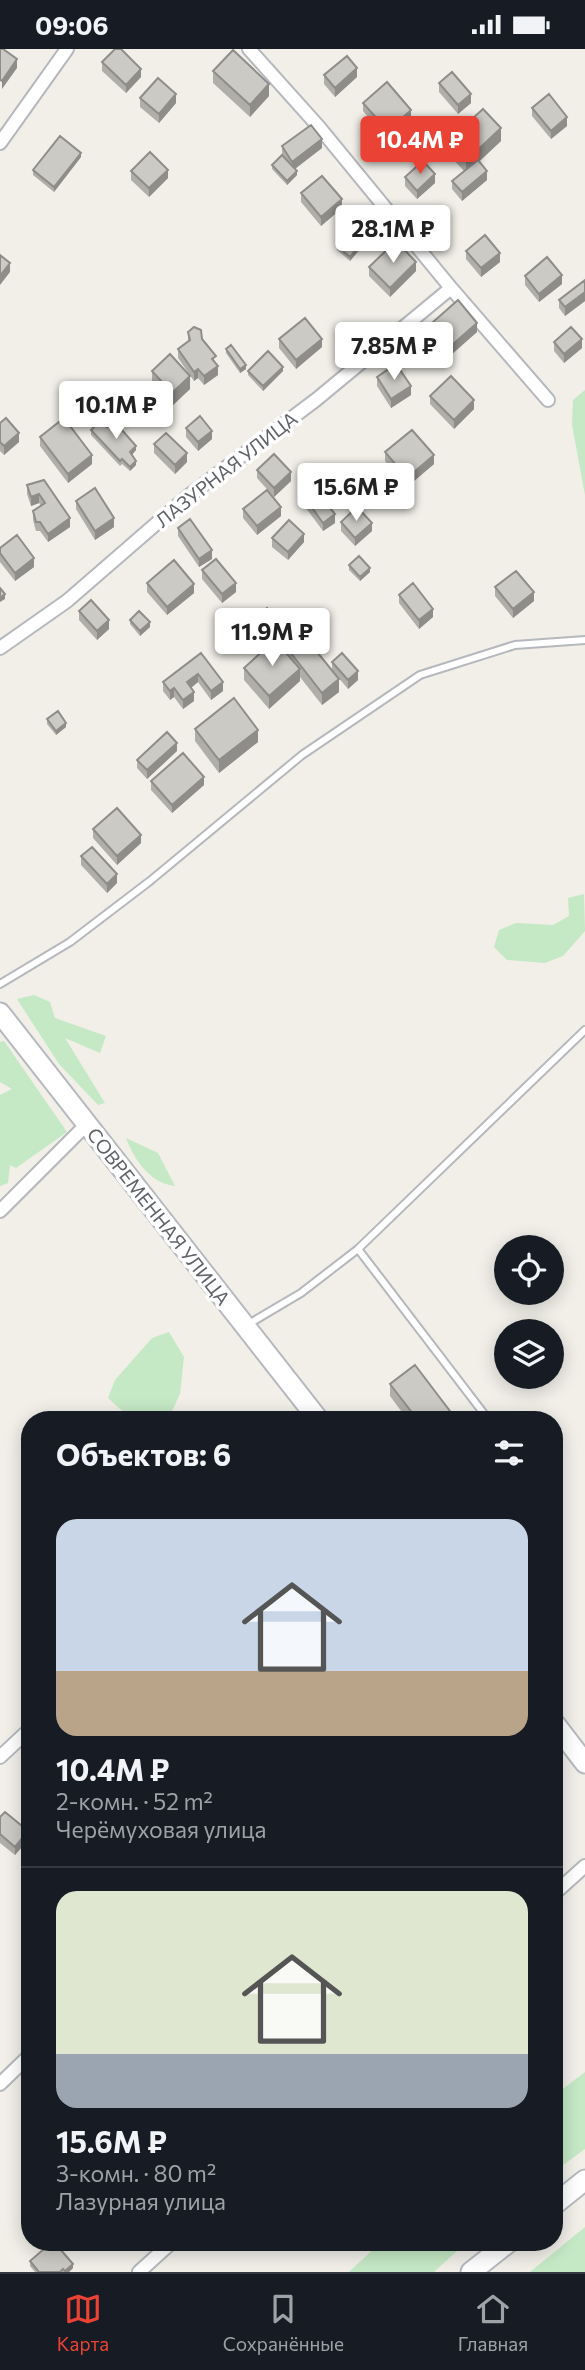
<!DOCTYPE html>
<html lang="ru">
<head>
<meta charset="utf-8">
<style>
	:root { --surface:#171b24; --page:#242831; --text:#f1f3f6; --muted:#9ea1a6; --line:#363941; --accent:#ea4335 }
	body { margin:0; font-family:Commissioner,sans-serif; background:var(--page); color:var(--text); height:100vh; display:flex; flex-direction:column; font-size:26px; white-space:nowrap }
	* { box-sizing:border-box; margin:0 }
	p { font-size:23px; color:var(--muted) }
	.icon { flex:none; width:38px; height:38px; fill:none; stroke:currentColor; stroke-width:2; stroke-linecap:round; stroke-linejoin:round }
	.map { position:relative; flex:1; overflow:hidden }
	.sheet { position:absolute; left:21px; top:1362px; width:542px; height:840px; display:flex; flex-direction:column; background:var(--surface); border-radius:28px; box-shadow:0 4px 18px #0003 }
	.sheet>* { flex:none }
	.controls { position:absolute; left:494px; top:1186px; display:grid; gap:14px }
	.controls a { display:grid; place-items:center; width:70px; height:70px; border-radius:50%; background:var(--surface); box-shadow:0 4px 18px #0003; font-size:35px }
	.price { position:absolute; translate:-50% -60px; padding:0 16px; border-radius:7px; background:#fff; color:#222; font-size:23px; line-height:46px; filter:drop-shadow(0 2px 4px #0008) }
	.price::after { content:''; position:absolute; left:50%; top:42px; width:21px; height:16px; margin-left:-10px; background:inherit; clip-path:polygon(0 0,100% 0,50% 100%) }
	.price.selected { background:var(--accent); color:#fff }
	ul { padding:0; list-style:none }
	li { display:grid; align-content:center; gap:14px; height:371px; padding:0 35px }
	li+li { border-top:2px solid var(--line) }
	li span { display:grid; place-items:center; height:217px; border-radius:21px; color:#555 }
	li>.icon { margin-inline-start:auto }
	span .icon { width:126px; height:126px; fill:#fffc; stroke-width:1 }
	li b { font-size:30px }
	h2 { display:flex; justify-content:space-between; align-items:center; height:84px; padding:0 35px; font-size:30px }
	.status { display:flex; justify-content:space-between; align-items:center; height:49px; padding:0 35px; background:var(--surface); direction:ltr }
	.status svg { height:19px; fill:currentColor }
	.menu { display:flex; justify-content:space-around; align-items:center; height:98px; border-top:2px solid var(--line); background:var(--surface); font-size:19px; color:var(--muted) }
	.menu a { display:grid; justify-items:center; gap:4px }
	.menu .selected { color:var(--accent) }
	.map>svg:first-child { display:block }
</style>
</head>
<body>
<div class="status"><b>09:06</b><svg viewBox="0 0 49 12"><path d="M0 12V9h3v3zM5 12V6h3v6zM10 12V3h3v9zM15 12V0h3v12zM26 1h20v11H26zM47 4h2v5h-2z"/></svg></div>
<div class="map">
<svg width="585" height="2223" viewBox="0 0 585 2223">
	<rect width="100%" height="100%" fill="#f1efe8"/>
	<path fill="#c5e8c5" d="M585 341V446L572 376 573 351Z
		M584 845 585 882 563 907 545 914 507 911 494 898 499 881 516 874 553 876 569 867 568 849Z
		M34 946 50 953 55 969 106 987 100 1004 65 989 105 1054 98 1056 59 1015 17 950Z
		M4 992 67 1083 16 1119 10 1116 8 1134 0 1137V1046L12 1040 0 1033V993Z
		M126 1089 158 1104 175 1137C150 1134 135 1112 126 1089Z
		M169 1283 184 1308 180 1345 172 1362 149 1370H131L108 1349 115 1331 152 1289Z
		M585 2023V2100L555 2122V2046Z
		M585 2178V2223H530Z
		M381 2193H467L434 2223H349Z"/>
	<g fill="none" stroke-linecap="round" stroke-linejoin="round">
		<defs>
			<path id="lane" d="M0 935 70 893 150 832 302 706 420 626 515 596 585 591
				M358 1200 488 1370
				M247 1276 301 1244 358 1200 585 981"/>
			<path id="street" d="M249 0 319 78 451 239 548 351
				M0 94 67 0
				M0 599 67 552 187 448 317 350 451 239
				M0 1162 87 1075
				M0 1708 30 1680
				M555 1844 585 1817
				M0 2035 30 2006
				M139 2223 172 2193"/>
			<path id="secondary" d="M0 964 318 1370
				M555 1675 585 1714
				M555 2155 585 2131
				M471 2223 509 2193"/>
		</defs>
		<use href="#lane" stroke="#b5b8bc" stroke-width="10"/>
		<use href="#street" stroke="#b5b8bc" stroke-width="16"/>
		<use href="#secondary" stroke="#b6babf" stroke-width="23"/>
		<use href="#lane" stroke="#fff" stroke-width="6"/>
		<use href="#street" stroke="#fff" stroke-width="12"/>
		<use href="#secondary" stroke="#fff" stroke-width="19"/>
	</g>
	<path fill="#afaea9" d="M102 13 141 28 126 44 102 22Z
		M213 22 269 47 250 68 213 34Z
		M324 26 357 28 335 48 324 35Z
		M439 34 471 54 458 65 439 43Z
		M140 49 176 54 159 74 140 58Z
		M363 54 411 70 388 91 363 62Z
		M532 59 567 77 551 90 532 67Z
		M448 92H501L479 112 487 131 462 152 452 140V132L464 122 448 105Z
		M282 97 322 99 295 120 297 126 287 136 272 120V116L282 106Z
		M81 108 54 143 33 126V121Z
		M131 122 168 129 149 148 131 131Z
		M405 128 435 134 417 150 405 137Z
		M301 144 342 159 321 177 301 153Z
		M337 197 360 200 350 212 337 201Z
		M466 202 500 213 481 228 466 210Z
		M369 218 416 222 390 248 369 227Z
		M525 227 562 235 539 253 525 236Z
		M585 231V252L565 267 559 259V251Z
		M433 273 477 283 452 305 433 282Z
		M188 283 202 290 216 314 218 326 204 336 198 329 194 332 178 309V300L188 292Z
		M279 290 322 298 296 320 279 299Z
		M554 293 582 299 564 314 554 302Z
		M226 300 246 320 240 324 226 304Z
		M152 322 190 340 172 357 152 334Z
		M248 322H283L263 342 248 326Z
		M377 328 411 346 391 359 377 337Z
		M430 347 474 360 454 380 430 355Z
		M0 374 19 393 4 406 0 402Z
		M107 378 136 401 132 406 136 416 130 422 122 415 120 417 91 386V381Z
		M186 379 212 390 198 402 186 388Z
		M40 388 92 415 68 434 40 397Z
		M154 395 187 413 175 425 154 404Z
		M385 403 434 415 407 438 385 412Z
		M257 421 291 432 274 448 257 429Z
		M44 431 70 478 48 493 40 482H36L33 471V462L41 457 39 454 31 457 27 445V436Z
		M300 442 335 474 323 482 300 451Z
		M76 452 114 478 95 491 76 460Z
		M243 460 281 467 257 486 243 469Z
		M341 473 372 482 355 497 341 482Z
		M178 479 212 510 199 518 178 487Z
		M272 489 304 493 288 511 272 498Z
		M0 499 34 518 15 532 0 513Z
		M349 516 370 523 360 532 349 521Z
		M202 521 236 543 222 554 202 530Z
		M147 534 194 544 167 566 147 543Z
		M495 538 534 552 513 569 495 547Z
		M399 546 433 568 419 580 399 554Z
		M79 562 109 580 97 591 79 571Z
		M260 566 288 583 339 643 322 656 300 628V632L269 660 244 631V619L280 597V590L260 570Z
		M130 571 150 578 140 587 130 575Z
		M201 604 223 642 211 651 198 633 191 639 194 652 183 660 174 648 170 651 163 642V633Z
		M332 613 358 631 348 640 332 621Z
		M47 670 66 678 56 686 47 675Z
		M195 680 258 693 219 724 195 692Z
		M177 702 147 730 137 719V711Z
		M151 732 204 736 172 764 151 741Z
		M93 780 141 794 117 816 93 789Z
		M81 807 117 834 107 844 81 816Z
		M390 1335 456 1370H407L390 1347Z
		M0 1768 28 1791 15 1806 0 1794Z
		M30 2212 73 2219 69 2223H35L30 2217Z"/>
	<path fill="#8f8d8a" d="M17 10V19L2 40V32Z
		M357 19V28L335 48V39Z
		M141 20V28L126 44V36Z
		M269 35V47L250 68V56Z
		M176 45V54L159 74V65Z
		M471 45V54L458 65V56Z
		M411 61V70L388 91V82Z
		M567 68V77L551 90V82Z
		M501 79V92L466 125V112Z
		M322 90V99L292 122V113Z
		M81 104V108L54 143V138Z
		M168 121V129L149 148V139Z
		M297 122V126L287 136V132Z
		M487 122V131L462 152V143Z
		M435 125V134L417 150V142Z
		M342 150V159L321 177V168Z
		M360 196V200L350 212V208Z
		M500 204V213L481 228V219Z
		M416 213V222L390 248V239Z
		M10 214V223L0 236V227Z
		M562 226V235L539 253V245Z
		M585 243V252L565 267V258Z
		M477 274V283L452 305V296Z
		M322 290V298L296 320V311Z
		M582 290V299L564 314V305Z
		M246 316V320L240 324V320Z
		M218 317V326L204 336V327Z
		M283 318V322L263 342V337Z
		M198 320V329L194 332V323Z
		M190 327V340L172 357V344Z
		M411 337V346L391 359V350Z
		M474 351V360L454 380V371Z
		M212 382V390L198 402V393Z
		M19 384V393L4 406V397Z
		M136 397V401L130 408V403Z
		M187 404V413L175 425V416Z
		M92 406V415L68 434V425Z
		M434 406V415L407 438V429Z
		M136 412V416L130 422V418Z
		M291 423V432L274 448V439Z
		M39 445V454L31 457V448Z
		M281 458V467L257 486V477Z
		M335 465V474L323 482V474Z
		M70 469V478L48 493V485Z
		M114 469V478L95 491V482Z
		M372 474V482L355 497V489Z
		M304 485V493L288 511V503Z
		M212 501V510L199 518V510Z
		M34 509V518L15 532V524Z
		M370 519V523L360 532V528Z
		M236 534V543L222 554V545Z
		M194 535V544L167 566V558Z
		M534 543V552L513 569V560Z
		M5 545V550L0 553V549Z
		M433 560V568L419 580V571Z
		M109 571V580L97 591V582Z
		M150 573V578L140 587V582Z
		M300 620V632L269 660V647Z
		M358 622V631L348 640V631Z
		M198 625V633L187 642V633Z
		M339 630V643L322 656V644Z
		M223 633V642L211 651V642Z
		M174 639V648L170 651V642Z
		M194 643V652L183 660V651Z
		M66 674V678L56 686V682Z
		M258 681V693L219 724V711Z
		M177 694V702L147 730V721Z
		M204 728V736L172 764V756Z
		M141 786V794L117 816V807Z
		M117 825V834L107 844V835Z
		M28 1782V1791L15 1806V1798Z
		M73 2215V2219L69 2223H65Z"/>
	<path fill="#cccac5" stroke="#8f8d8a" stroke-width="2" d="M0 0H3L17 10 2 32 0 31Z
		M115 0H121L141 20 126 36 102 13Z
		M233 1 269 35 250 56 213 22Z
		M347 7 357 19 335 39 324 26Z
		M452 23 471 45 458 56 439 34Z
		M158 29 176 45 159 65 140 49Z
		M387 33 411 61 388 82 363 54Z
		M549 45 567 68 551 82 532 59Z
		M483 60 501 79 466 112 448 92Z
		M311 76 322 90 292 113 282 97Z
		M60 87 81 104 54 138 33 121Z
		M150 103 168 121 149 139 131 122Z
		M282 106 297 122 287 132 272 116Z
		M478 111 487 122 462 143 452 132Z
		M423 112 435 125 417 142 405 128Z
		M322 127 342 150 321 168 301 144Z
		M347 185 360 196 350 208 337 197Z
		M485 186 500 204 481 219 466 202Z
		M396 192 416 213 390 239 369 218Z
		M0 206 10 214 0 227Z
		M547 208 562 226 539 245 525 227Z
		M585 231V243L565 258 559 251Z
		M458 251 477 274 452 296 433 273Z
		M305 269 322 290 296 311 279 290Z
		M194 278 201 281 202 290 216 307 212 310 218 317 204 327 198 320 194 323 178 300 190 291 188 283Z
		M571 278 582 290 564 305 554 293Z
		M231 296 246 316 240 320 226 300Z
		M268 302 283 318 263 337 248 322Z
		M170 305 190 327 172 344 152 322Z
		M396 315 411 337 391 350 377 328Z
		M451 327 474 351 454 371 430 347Z
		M200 367 212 382 198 393 186 379Z
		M6 369 19 384 4 397 0 393V374Z
		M64 369 92 406 68 425 40 388Z
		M101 371 107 378 114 372 136 397 130 403 136 412 130 418 122 410 120 412 91 381Z
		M412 381 434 406 407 429 385 403Z
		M166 384 187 404 175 416 154 395Z
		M274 405 291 423 274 439 257 421Z
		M44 431 70 469 48 485 40 473H36L33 462 45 454 39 445 31 448 27 436Z
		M310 434 335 465 323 474 300 442Z
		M95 439 114 469 95 482 76 452Z
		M267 441 281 458 257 477 243 460Z
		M357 458 372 474 355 489 341 473Z
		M190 470 212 501 199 510 178 479Z
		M289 471 304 485 288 503 272 489Z
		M17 486 34 509 15 524 0 504V499Z
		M359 507 370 519 360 528 349 516Z
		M216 510 236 534 222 545 202 521Z
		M174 511 194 535 167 558 147 534Z
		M516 522 534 543 513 560 495 538Z
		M413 534 433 560 419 571 399 546Z
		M0 539 5 545 0 549Z
		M91 551 109 571 97 582 79 562Z
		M267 559 288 579 281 587 260 566Z
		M139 562 150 573 140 582 130 571Z
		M296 577 339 630 322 644 280 590Z
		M275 591 300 620 269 647 244 619Z
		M201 604 223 633 211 642 198 625 187 633 194 643 183 651 174 639 170 642 163 633Z
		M342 604 358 622 348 631 332 613Z
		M234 649 258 681 219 711 195 680Z
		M58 662 66 674 56 682 47 670Z
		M167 683 177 694 147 721 137 711Z
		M183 704 204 728 172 756 151 732Z
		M117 759 141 786 117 807 93 780Z
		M92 798 117 825 107 835 81 807Z
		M415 1316 456 1370H417L390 1335Z
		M5 1763 28 1782 15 1798 0 1785V1768Z
		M52 2193H54L73 2215 65 2222 63 2220 60 2223H39L30 2212Z"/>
	<g text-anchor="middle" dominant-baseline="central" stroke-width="7" stroke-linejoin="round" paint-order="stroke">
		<g font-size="19" fill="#5f6368" stroke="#fff">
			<text transform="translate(226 420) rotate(-38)">ЛАЗУРНАЯ УЛИЦА</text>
			<text transform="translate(159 1167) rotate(52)">СОВРЕМЕННАЯ УЛИЦА</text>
		</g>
	</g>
</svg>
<div class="controls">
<a><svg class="icon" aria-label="locate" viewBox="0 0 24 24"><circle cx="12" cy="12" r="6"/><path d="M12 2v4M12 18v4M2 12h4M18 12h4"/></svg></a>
<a><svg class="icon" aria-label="layers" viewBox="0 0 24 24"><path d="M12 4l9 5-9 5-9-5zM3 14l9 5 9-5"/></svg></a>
</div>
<b class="price selected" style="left:420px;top:127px">10.4M ₽</b>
<b class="price" style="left:393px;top:216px">28.1M ₽</b>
<b class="price" style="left:394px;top:333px">7.85M ₽</b>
<b class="price" style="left:116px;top:392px">10.1M ₽</b>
<b class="price" style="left:356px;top:474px">15.6M ₽</b>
<b class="price" style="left:272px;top:619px">11.9M ₽</b>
<section class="sheet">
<h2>Объектов: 6<svg class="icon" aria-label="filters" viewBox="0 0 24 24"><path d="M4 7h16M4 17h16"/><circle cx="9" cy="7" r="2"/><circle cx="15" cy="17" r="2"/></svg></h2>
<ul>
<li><span style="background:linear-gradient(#c9d6e8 70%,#b9a48a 0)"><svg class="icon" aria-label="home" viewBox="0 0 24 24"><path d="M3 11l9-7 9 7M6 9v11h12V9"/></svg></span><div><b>10.4M ₽</b><p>2-комн. · 52 m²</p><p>Черёмуховая улица</p></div></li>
<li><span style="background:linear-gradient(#dfe7d0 75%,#9aa5b1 0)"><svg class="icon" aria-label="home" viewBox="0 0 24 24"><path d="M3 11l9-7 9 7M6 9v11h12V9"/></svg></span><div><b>15.6M ₽</b><p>3-комн. · 80 m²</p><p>Лазурная улица</p></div></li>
</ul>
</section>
</div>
<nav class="menu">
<a class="selected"><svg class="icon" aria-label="map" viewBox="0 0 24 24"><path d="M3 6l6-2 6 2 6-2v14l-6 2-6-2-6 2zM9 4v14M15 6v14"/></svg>Карта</a>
<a><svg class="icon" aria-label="saved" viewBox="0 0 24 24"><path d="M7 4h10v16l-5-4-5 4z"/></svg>Сохранённые</a>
<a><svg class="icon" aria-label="home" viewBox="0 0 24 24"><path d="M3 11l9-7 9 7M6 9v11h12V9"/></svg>Главная</a>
</nav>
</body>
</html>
